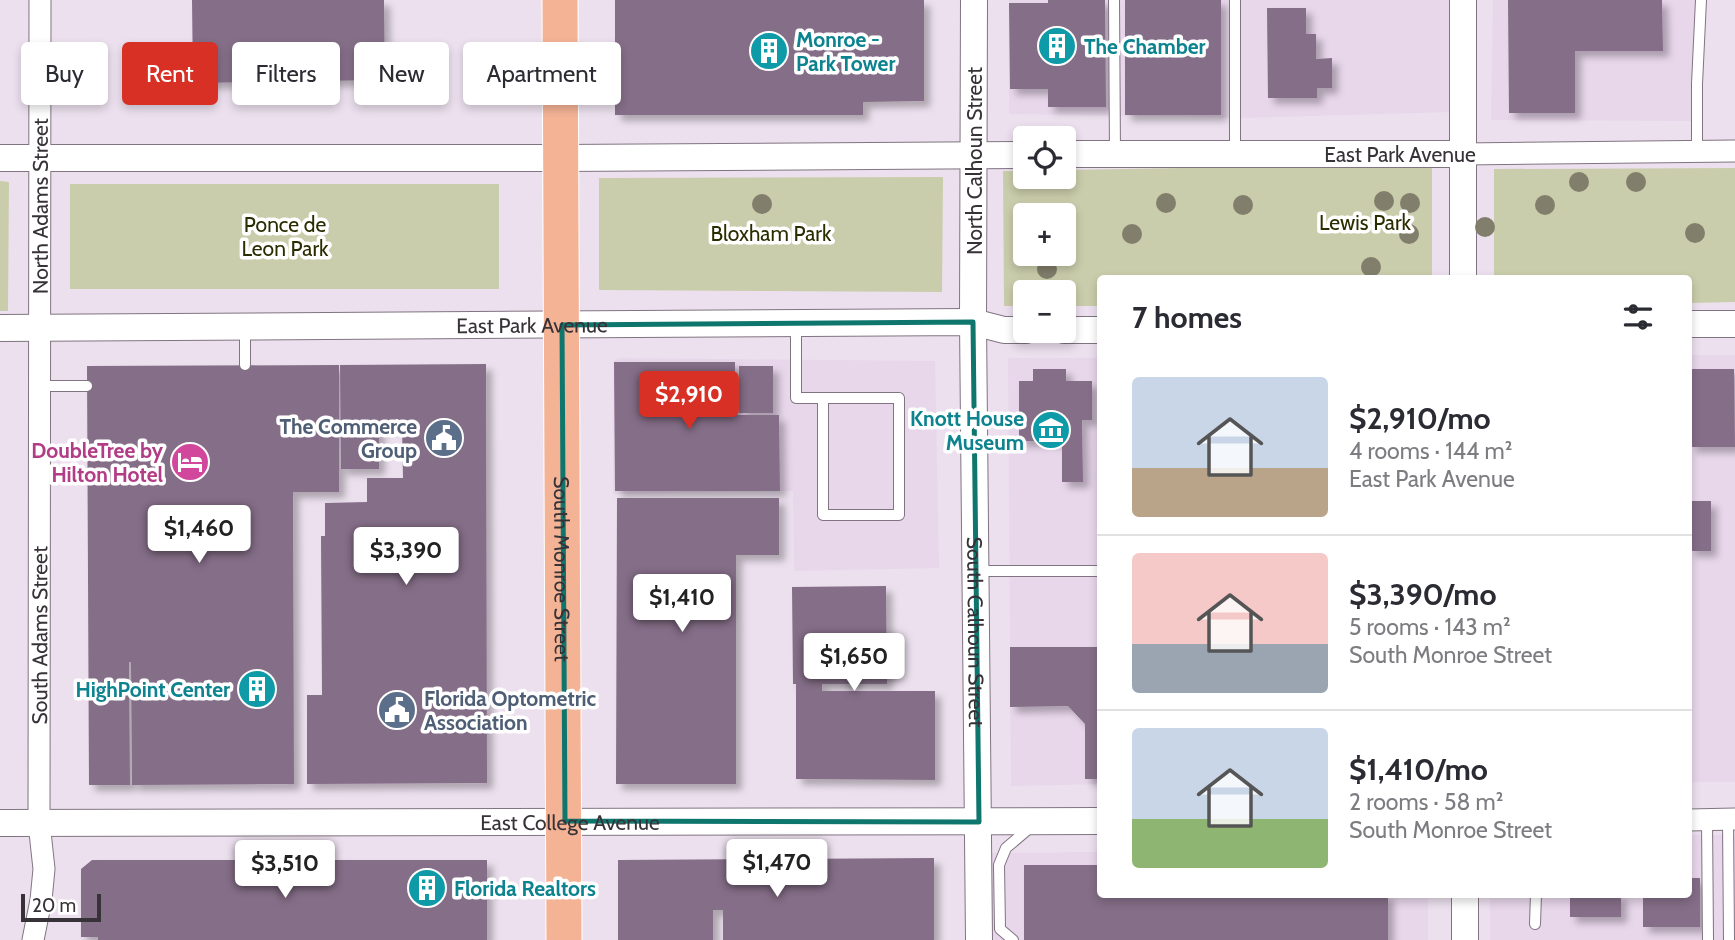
<!DOCTYPE html>
<html lang="en">
<head>
<meta charset="utf-8">
<style>
	:root { --surface:#fff; --page:#f7f7f7; --text:#2b2b33; --muted:#7c7c81; --line:#e1e1e2; --accent:#d93025 }
	body { margin:0; font-family:Cabin,sans-serif; background:var(--page); color:var(--text); height:100vh; display:flex; flex-direction:column; font-size:26px; white-space:nowrap }
	* { box-sizing:border-box; margin:0 }
	p { font-size:23px; color:var(--muted) }
	.icon { flex:none; width:38px; height:38px; fill:none; stroke:currentColor; stroke-width:2; stroke-linecap:round; stroke-linejoin:round }
	.map { position:relative; flex:1; overflow:hidden }
	.drawer { position:absolute; left:1097px; top:275px; width:595px; height:623px; display:flex; flex-direction:column; background:var(--surface); border-radius:7px; box-shadow:0 4px 10px #0003 }
	.drawer>* { flex:none }
	.hud { position:absolute; left:21px; top:42px; width:665px; height:63px; display:flex; gap:14px }
	.tools { position:absolute; left:1013px; top:126px; display:grid; gap:14px }
	.tools a { display:grid; place-items:center; width:63px; height:63px; border-radius:7px; background:var(--surface); box-shadow:0 4px 10px #0003; font-size:35px }
	.scale { position:absolute; left:21px; bottom:18px; width:80px; box-sizing:border-box; padding-left:7px; border:4px solid #373237; border-top:0; font-size:19px; line-height:24px; white-space:nowrap; color:#373237; -webkit-text-stroke:5px #fff; paint-order:stroke }
	.price { position:absolute; translate:-50% -60px; padding:0 16px; border-radius:7px; background:#fff; color:#222; font-size:23px; line-height:46px; filter:drop-shadow(0 2px 4px #0008) }
	.price::after { content:''; position:absolute; left:50%; top:42px; width:21px; height:16px; margin-left:-10px; background:inherit; clip-path:polygon(0 0,100% 0,50% 100%) }
	.price.current { background:var(--accent); color:#fff }
	ul { padding:0; list-style:none }
	li { display:flex; align-items:center; gap:21px; height:175px; padding:0 35px }
	li+li { border-top:2px solid var(--line) }
	li span { display:grid; place-items:center; flex:none; width:196px; height:140px; border-radius:7px; color:#555 }
	li>.icon { margin-inline-start:auto }
	span .icon { width:84px; height:84px; fill:#fffc; stroke-width:1 }
	li b { font-size:30px }
	h2 { display:flex; justify-content:space-between; align-items:center; height:84px; padding:0 35px; font-size:30px }
	.tag { padding:0 24px; border-radius:7px; background:var(--surface); box-shadow:0 4px 10px #0003; font-size:24px; line-height:63px }
	.tag.current { background:var(--accent); color:#fff }
	.map>svg:first-child { display:block }
</style>
</head>
<body>
<div class="map">
<svg width="1735" height="940" viewBox="0 0 1735 940">
	<defs>
		<filter id="shadow"><feDropShadow dx="6" dy="6" stdDeviation="3.5" flood-color="#0004"/></filter>
	</defs>
	<rect width="100%" height="100%" fill="#ece0ee"/>
	<path fill="#e8d6eb" d="M1009 0H1449L1451 112 1247 118 1009 114Z
		M1493 0H1696L1695 121 1491 120Z
		M1689 355H1735V782H1689Z
		M619 358 935 361 939 568 794 571 793 491 613 494 614 361Z
		M1008 358H1101V784L1011 786Z
		M1689 835H1735V940H1490V894H1689Z
		M1101 852V894H1428V940H991L989 853Z"/>
	<path fill="#cacdab" fill-rule="evenodd" d="M1432 164V278H1101V306H1064V292H1026L1025 306H1004L1003 171H1025L1026 177H1064V170ZM1026 215H1064V254H1026Z
		M1735 168V302L1689 303V278H1494V169Z
		M943 177 942 292 599 290V178Z
		M0 181 9 182 8 311H0Z
		M70 184H499V289H70Z"/>
	<path fill="#856e88" filter="url(#shadow)" d="M192 0H384L385 80 193 83Z
		M615 0H924V101L863 102V115H615Z
		M1048 0H1105L1106 107H1048V89H1010L1009 3H1048Z
		M1125 0H1221V115H1125Z
		M1508 0H1662L1663 51H1575V113H1509Z
		M1267 8H1306V34H1316V59L1332 58V88H1317V98H1268Z
		M614 362H735V415H779L780 491H615Z
		M486 364 487 783 307 784V695H322L321 536H325V503L367 502V478H403L402 426H379V469H341L340 365Z
		M339 365V492H293L294 784 132 785 131 662H129L130 785H89L87 366Z
		M739 366H773V413H739Z
		M1033 369H1066V381H1092V420H1082L1083 482H1062V441H1019V381H1033Z
		M1690 369H1734L1735 447H1690Z
		M617 498H779V555H736V784H616Z
		M1689 501H1711V551H1689Z
		M886 586 887 684H822V691H935V780L796 779V684H793L792 587Z
		M1010 647H1101V779H1085V724L1068 706 1010 707Z
		M934 858V940H723V910H713V940H618V860Z
		M92 860H487V940H98V937H81V869Z
		M1024 865H1101V894H1388V940H1024Z
		M1689 878H1700V927H1643V894H1689Z
		M1570 894H1621V917H1570Z"/>
	<g fill="none" stroke-linecap="round" stroke-linejoin="round">
		<defs>
			<path id="service" d="M1114 0 1115 154
				M1235 0V154
				M1697 152V84L1701 0
				M796 323V398H899V515H823V399
				M245 327V365
				M38 386H87
				M976 571H1101
				M1707 819 1708 940
				M1728 819 1729 940
				M1535 924 1536 894
				M1013 940 1000 929 999 865 1006 848 1032 826"/>
			<g id="minor">
				<path d="M1463 154 1735 151"/>
				<path d="M1689 820 1735 819"/>
				<path id="s1" d="M33 940 41 900 44 869 39 823 40 0"/>
			</g>
			<g id="tertiary">
				<path id="s2" d="M974 0 973 322 979 940"/>
				<path d="M1463 0V278"/>
				<path d="M1064 154H1463"/>
				<path d="M0 158H561L1026 155"/>
				<path d="M1689 324H1735"/>
				<path id="s3" d="M0 328 973 322 1004 330H1026"/>
				<path d="M1064 330H1101"/>
				<path id="s4" d="M0 823 1101 821"/>
				<path d="M1465 894V940"/>
			</g>
			<g id="primary">
				<path id="s5" d="M560 0 564 940"/>
			</g>
		</defs>
		<use href="#service" stroke="#807481" stroke-width="12"/>
		<use href="#minor" stroke="#807481" stroke-width="23"/>
		<use href="#tertiary" stroke="#807481" stroke-width="28"/>
		<use href="#primary" stroke="#fff" stroke-width="37"/>
		<use href="#service" stroke="#fff" stroke-width="10"/>
		<use href="#minor" stroke="#fff" stroke-width="21"/>
		<use href="#tertiary" stroke="#fff" stroke-width="26"/>
		<use href="#primary" stroke="#f4b395" stroke-width="35"/>
	</g>
	<g fill="#827e6c">
		<circle cx="1579" cy="182" r="10"/>
		<circle cx="1636" cy="182" r="10"/>
		<circle cx="1384" cy="201" r="10"/>
		<circle cx="1166" cy="203" r="10"/>
		<circle cx="1410" cy="203" r="10"/>
		<circle cx="762" cy="204" r="10"/>
		<circle cx="1243" cy="205" r="10"/>
		<circle cx="1545" cy="205" r="10"/>
		<circle cx="1485" cy="227" r="10"/>
		<circle cx="1695" cy="233" r="10"/>
		<circle cx="1132" cy="234" r="10"/>
		<circle cx="1409" cy="234" r="10"/>
		<circle cx="1371" cy="267" r="10"/>
		<circle cx="1047" cy="269" r="10"/>
	</g>
	<path fill="none" stroke="#0f766e" stroke-width="5" stroke-linejoin="round" d="M973 322 979 822 565 821 562 325Z"/>
	<defs>
		<symbol id="building-disc" viewBox="-11 -11 22 22"><circle r="9.5" fill="#0f9aa8" stroke="#fff"/><path d="M-4-6H4V6H1V3H-1V6H-4ZM-2.5-4.3h1.7v1.8h-1.7ZM.8-4.3h1.7v1.8H.8ZM-2.5-1h1.7V.8h-1.7ZM.8-1h1.7V.8H.8Z" fill="#fff"/></symbol>
		<symbol id="museum-disc" viewBox="-11 -11 22 22"><circle r="9.5" fill="#0f9aa8" stroke="#fff"/><path d="M0-6L6-3V-2H-6V-3ZM-5-1h2V3h-2ZM-1-1h2V3h-2ZM3-1h2V3H3ZM-6 4H6V6H-6Z" fill="#fff"/></symbol>
		<symbol id="civic-disc" viewBox="-11 -11 22 22"><circle r="9.5" fill="#5c6f8a" stroke="#fff"/><path d="M-.6-6.5H3V-4.5H.6V-3L4-1V1h2V6H-6V1h2V-1L-.6-3ZM-1.2 2.5V6h2.4V2.5Z" fill="#fff"/></symbol>
		<symbol id="hotel-disc" viewBox="-11 -11 22 22"><circle r="9.5" fill="#d1479c" stroke="#fff"/><path d="M-6-4.5h1.5V1H6V5H4.5V3h-9V5H-6ZM-4 0a1.8 1.8 0 1 1 3.6 0ZM.5 0V-2.5h3Q6-2.5 6 0Z" fill="#fff"/></symbol>
	</defs>
	<g fill-rule="evenodd">
		<use href="#building-disc" x="1035" y="24" width="44" height="44"/>
		<use href="#building-disc" x="747" y="29" width="44" height="44"/>
		<use href="#museum-disc" x="1029" y="408" width="44" height="44"/>
		<use href="#civic-disc" x="422" y="416" width="44" height="44"/>
		<use href="#hotel-disc" x="168" y="440" width="44" height="44"/>
		<use href="#building-disc" x="235" y="667" width="44" height="44"/>
		<use href="#civic-disc" x="375" y="688" width="44" height="44"/>
		<use href="#building-disc" x="405" y="866" width="44" height="44"/>
	</g>
	<g text-anchor="middle" dominant-baseline="central" stroke-width="7" stroke-linejoin="round" paint-order="stroke">
		<g font-size="21" font-weight="bold" fill="#0d838f" stroke="#fff" text-anchor="start">
			<text x="796" y="39">Monroe -<tspan x="796" dy="24">Park Tower</tspan></text>
			<text x="1084" y="46">The Chamber</text>
			<text x="1024" y="418" text-anchor="end">Knott House<tspan x="1024" dy="24">Museum</tspan></text>
			<text x="230" y="689" text-anchor="end">HighPoint Center</text>
			<text x="454" y="888">Florida Realtors</text>
		</g>
		<g font-size="21" fill="#373237" stroke="#fff">
			<text x="1400" y="154">East Park Avenue</text>
			<text transform="translate(974 161) rotate(-90)">North Calhoun Street</text>
			<text stroke="none"><textPath href="#s1" startOffset="735">North Adams Street</textPath></text>
			<text stroke="none"><textPath href="#s3" startOffset="532">East Park Avenue</textPath></text>
			<text stroke="none"><textPath href="#s5" startOffset="569">South Monroe Street</textPath></text>
			<text stroke="none"><textPath href="#s2" startOffset="632">South Calhoun Street</textPath></text>
			<text stroke="none"><textPath href="#s1" startOffset="306">South Adams Street</textPath></text>
			<text stroke="none"><textPath href="#s4" startOffset="570">East College Avenue</textPath></text>
		</g>
		<g font-size="21" fill="#2b2d01" stroke="#fff">
			<text x="1365" y="222">Lewis Park</text>
			<text x="285" y="224">Ponce de<tspan x="285" dy="24">Leon Park</tspan></text>
			<text x="771" y="233">Bloxham Park</text>
		</g>
		<g font-size="21" font-weight="bold" fill="#4e5e75" stroke="#fff" text-anchor="end">
			<text x="417" y="426">The Commerce<tspan x="417" dy="24">Group</tspan></text>
			<text x="424" y="698" text-anchor="start">Florida Optometric<tspan x="424" dy="24">Association</tspan></text>
		</g>
		<g font-size="21" font-weight="bold" fill="#b23c85" stroke="#fff" text-anchor="end">
			<text x="163" y="450">DoubleTree by<tspan x="163" dy="24">Hilton Hotel</tspan></text>
		</g>
	</g>
</svg>
<div class="tools">
<a><svg class="icon" aria-label="locate" viewBox="0 0 24 24"><circle cx="12" cy="12" r="6"/><path d="M12 2v4M12 18v4M2 12h4M18 12h4"/></svg></a>
<a>+</a>
<a>−</a>
</div>
<div class="scale">20 m</div>
<b class="price current" style="left:689px;top:431px">$2,910</b>
<b class="price" style="left:199px;top:565px">$1,460</b>
<b class="price" style="left:406px;top:587px">$3,390</b>
<b class="price" style="left:682px;top:634px">$1,410</b>
<b class="price" style="left:854px;top:693px">$1,650</b>
<b class="price" style="left:777px;top:899px">$1,470</b>
<b class="price" style="left:285px;top:900px">$3,510</b>
<div class="hud">
<a class="tag">Buy</a>
<a class="tag current">Rent</a>
<a class="tag">Filters</a>
<a class="tag">New</a>
<a class="tag">Apartment</a>
</div>
<section class="drawer">
<h2>7 homes<svg class="icon" aria-label="filters" viewBox="0 0 24 24"><path d="M4 7h16M4 17h16"/><circle cx="9" cy="7" r="2"/><circle cx="15" cy="17" r="2"/></svg></h2>
<ul>
<li><span style="background:linear-gradient(#c9d6e8 65%,#b9a48a 0)"><svg class="icon" aria-label="home" viewBox="0 0 24 24"><path d="M3 11l9-7 9 7M6 9v11h12V9"/></svg></span><div><b>$2,910/mo</b><p>4 rooms · 144 m²</p><p>East Park Avenue</p></div></li>
<li><span style="background:linear-gradient(#f6c9c9 65%,#9aa5b1 0)"><svg class="icon" aria-label="home" viewBox="0 0 24 24"><path d="M3 11l9-7 9 7M6 9v11h12V9"/></svg></span><div><b>$3,390/mo</b><p>5 rooms · 143 m²</p><p>South Monroe Street</p></div></li>
<li><span style="background:linear-gradient(#c9d6e8 65%,#8fb573 0)"><svg class="icon" aria-label="home" viewBox="0 0 24 24"><path d="M3 11l9-7 9 7M6 9v11h12V9"/></svg></span><div><b>$1,410/mo</b><p>2 rooms · 58 m²</p><p>South Monroe Street</p></div></li>
</ul>
</section>
</div>
</body>
</html>
